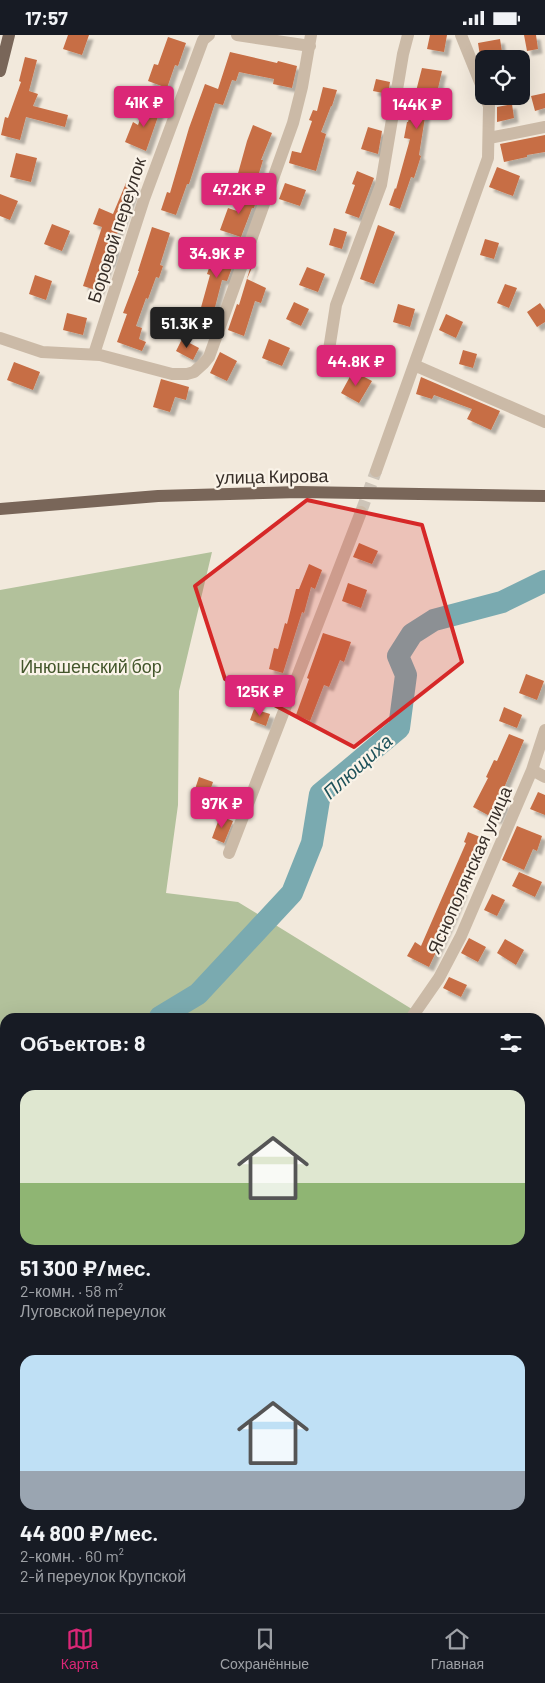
<!DOCTYPE html>
<html lang="ru">
<head>
<meta charset="utf-8">
<style>
	:root { --surface:#171b24; --page:#20242c; --text:#f1f3f6; --muted:#9ea1a6; --line:#363941; --accent:#db2777 }
	body { margin:0; font-family:Barlow,sans-serif; background:var(--page); color:var(--text); height:100vh; display:flex; flex-direction:column; font-size:19px; white-space:nowrap }
	* { box-sizing:border-box; margin:0 }
	p { font-size:16px; color:var(--muted) }
	.icon { flex:none; width:28px; height:28px; fill:none; stroke:currentColor; stroke-width:2; stroke-linecap:round; stroke-linejoin:round }
	.map { position:relative; flex:1; overflow:hidden }
	.panel { position:absolute; left:0px; top:978px; width:545px; height:601px; display:flex; flex-direction:column; background:var(--surface); border-radius:15px 15px 0 0; box-shadow:0 5px 20px #0002 }
	.panel>* { flex:none }
	.buttons { position:absolute; left:475px; top:15px; display:grid; gap:10px }
	.buttons a { display:grid; place-items:center; width:55px; height:55px; border-radius:10px; background:var(--surface); box-shadow:0 5px 20px #0002; font-size:25px }
	.price { position:absolute; translate:-50% -42px; padding:0 11px; border-radius:5px; background:var(--accent); color:#fff; font-size:16px; line-height:32px; filter:drop-shadow(0 1px 2px #0008) }
	.price::after { content:''; position:absolute; left:50%; top:30px; width:15px; height:11px; margin-left:-8px; background:inherit; clip-path:polygon(0 0,100% 0,50% 100%) }
	.price.on { background:#222; color:#fff }
	ul { padding:0; list-style:none }
	li { display:grid; align-content:center; gap:10px; height:265px; padding:0 20px }
	li span { display:grid; place-items:center; height:155px; border-radius:15px; color:#555 }
	li>.icon { margin-inline-start:auto }
	span .icon { width:90px; height:90px; fill:#fffc; stroke-width:1 }
	li b { font-size:21px }
	h2 { display:flex; justify-content:space-between; align-items:center; height:60px; padding:0 20px; font-size:21px }
	.status { display:flex; justify-content:space-between; align-items:center; height:35px; padding:0 25px; background:var(--surface); direction:ltr }
	.status svg { height:14px; fill:currentColor }
	.tab-bar { display:flex; justify-content:space-around; align-items:center; height:70px; border-top:1px solid var(--line); background:var(--surface); font-size:14px; color:var(--muted) }
	.tab-bar a { display:grid; justify-items:center; gap:2px }
	.tab-bar .on { color:var(--accent) }
	.map>svg:first-child { display:block }
</style>
</head>
<body>
<div class="status"><b>17:57</b><svg viewBox="0 0 49 12"><path d="M0 12V9h3v3zM5 12V6h3v6zM10 12V3h3v9zM15 12V0h3v12zM26 1h20v11H26zM47 4h2v5h-2z"/></svg></div>
<div class="map">
<svg width="545" height="1578" viewBox="0 0 545 1578">
	<defs>
		<filter id="shadow"><feDropShadow dx="4.5" dy="4.5" stdDeviation="1" flood-color="#0004"/></filter>
	</defs>
	<rect width="100%" height="100%" fill="#f2e9dc"/>
	<path fill="#b2c19b" d="M212 517 179 656 178 770 166 858 238 867 415 976 412 982H5V1230L0 1238V555Z"/>
	<g fill="none" stroke-linecap="round" stroke-linejoin="round">
		<path stroke="#7aaab0" stroke-width="22" d="M160 982 198 959 292 858 312 808 320 759 399 693 406 640 398 621 412 599 434 585 502 567 545 546
			M0 1079 5 1067"/>
	</g>
	<path fill="#c76e45" filter="url(#shadow)" d="M68 0H89L82 20 63 14Z
		M430 0H447L444 17 427 14Z
		M524 0H536L538 14 527 16Z
		M168 2 186 8 178 31 175 30 167 53 148 46 154 29 158 30Z
		M500 4 502 17 480 21 478 8Z
		M230 17 277 28 278 26 297 31 292 53 273 49 274 44 239 37 236 46 232 45 223 70 215 68 189 149H187L176 180 161 175 167 157 170 158 189 93 205 49 218 54Z
		M25 22 37 25 29 56 38 59 33 71 68 80 65 92 26 82 20 105 1 100 5 82 8 83 21 47 19 46Z
		M422 33 442 36 437 58 440 59 435 78 426 76 419 120 421 121 414 143 411 142 400 174 389 170 395 153 396 154 410 104 404 103 407 87H408Z
		M376 44 390 47 388 59 373 56Z
		M323 52 337 55 332 71H331L321 97 326 99 316 136 289 128 292 116 301 118 312 86 309 85 313 75 317 76Z
		M545 58V73L535 76 531 61Z
		M146 68 161 73 146 116 125 107 133 87 138 90Z
		M512 69 514 83 497 87V72Z
		M253 90 272 98 261 125H263L256 148 237 142 247 106Z
		M368 92 382 96 378 119 361 114Z
		M545 100V117L527 120V122L504 127 500 109Z
		M16 118 37 123 31 147 10 142Z
		M497 132 520 141 513 161 489 152Z
		M357 136 374 143 359 183 345 178 355 150 352 149Z
		M126 148 136 151 112 212 116 213 111 228H109L99 256 83 251 102 192 93 189 99 173 113 179Z
		M285 148 306 155 300 171 279 164Z
		M244 155 258 160 254 173H252L241 202 220 195 228 173 237 176Z
		M0 159 18 166 10 185 0 181Z
		M52 189 70 196 62 216 44 209Z
		M378 190 395 197 374 249 360 244Z
		M152 192 170 198 160 230 163 231 159 243 156 242 148 264 146 263 136 291 142 293 139 304 146 307 142 316 117 307 127 279 123 278 139 236H138Z
		M334 193 347 197 342 214 329 210Z
		M485 204 499 208 494 224 480 220Z
		M215 215 236 222 227 246 222 245 213 280 200 276 210 240 207 239Z
		M252 227 254 228 247 244 266 253 261 268 255 266 244 301 228 295 237 269 239 270Z
		M307 232 325 239 318 257 299 250Z
		M35 240 52 246 46 265 29 259Z
		M505 249 517 253 509 273 497 268Z
		M294 267 309 274 301 291 286 284Z
		M540 268 545 275V287L537 292 527 277Z
		M398 269 415 274 410 292 393 287Z
		M67 278 87 283 83 300 63 295Z
		M446 279 463 287 456 303 439 295Z
		M182 304 199 313 193 325 176 316Z
		M269 304 290 313 282 331 262 323Z
		M463 315 477 319 473 333 459 329Z
		M220 317 237 326 227 346 210 338Z
		M14 327 40 337 33 355 7 345Z
		M353 336 372 346 359 368 341 358Z
		M421 342 500 376 491 395 467 384 472 374 434 360 432 364 416 359Z
		M161 344 189 352 186 365 175 362 170 377 153 372Z
		M359 508 378 516 372 529 353 522Z
		M309 529 322 535 315 554 311 552 304 578 302 577 283 638 269 634 274 613 278 614 285 588 287 589 296 554H299Z
		M348 548 367 555 361 573 342 566Z
		M323 598 351 607 344 627 340 625 329 652 324 650 310 686 296 680 309 644 307 643Z
		M526 639 544 646 537 665 519 658Z
		M249 651 265 656 259 671 244 666Z
		M504 672 522 680 517 693 499 686Z
		M254 674 270 679 266 691 250 685Z
		M509 699 524 705 499 765 505 769 497 785 473 772 488 743 486 742 494 725 497 726Z
		M199 742 213 747 207 765 193 760Z
		M538 757 545 760V780L530 774Z
		M220 781 233 786 224 808 212 803Z
		M517 791 542 801 537 816 533 814 524 835 502 825Z
		M468 797 485 804 461 856H463L450 887 429 932 407 921 415 907 421 911 452 840 466 808 464 807Z
		M519 837 542 847 535 862 512 851Z
		M492 859 505 865 497 881 484 875Z
		M469 903 486 912 478 927 461 918Z
		M505 904 524 915 516 930 497 918Z
		M449 942 467 950 461 962 443 953Z"/>
	<g fill="none" stroke-linecap="round" stroke-linejoin="round">
		<path stroke="#cdc4b8" stroke-width="12" stroke-dasharray="12 6" stroke-linecap="butt" d="M361 477 376 436"/>
		<path stroke="#cbbaa7" stroke-width="12" d="M237 0 310 11
			M461 0 484 57
			M489 103 545 92
			M0 303 42 317 100 320 172 339H187L194 337 204 328 209 322 293 88 302 52 311 0
			M94 319 144 164 203 5 209 0
			M414 330 545 387
			M326 334 336 270 381 150 403 19 408 0
			M376 436 488 123 489 71 485 61
			M532 735 545 742
			M229 818 361 477
			M412 982 439 943 461 901 532 735 545 695
			M540 1059 545 1049
			M540 1199 545 1202
			M540 1337 545 1329
			M0 1365 5 1359
			M540 1518 545 1512
			M151 1578 155 1574
			M359 1578 363 1574"/>
		<path stroke="#796659" stroke-width="12" d="M0 36 9 0
			M0 474 158 461 299 457 545 461"/>
	</g>
	<path fill="#d62828" fill-opacity="0.2" stroke="#d62828" stroke-width="4" stroke-linejoin="round" d="M307 465 422 490 462 627 354 712 225 644 195 551Z"/>
	<g text-anchor="middle" dominant-baseline="central" stroke-width="4.5" stroke-linejoin="round" paint-order="stroke">
		<g font-size="18" fill="#372e28" stroke="#faf3e8">
			<text transform="translate(116 195) rotate(-72)">Боровой переулок</text>
			<text transform="translate(272 441) rotate(-1)">улица Кирова</text>
			<text transform="translate(469 835) rotate(-66)">Яснополянская улица</text>
		</g>
		<g font-size="18" fill="#43562b" stroke="#faf3e8">
			<text x="91" y="631">Инюшенский бор</text>
		</g>
		<g font-size="19" font-style="italic" fill="#1d5159" stroke="#faf3e8">
			<text transform="translate(357 731) rotate(-42)">Плющиха</text>
		</g>
	</g>
</svg>
<div class="buttons">
<a><svg class="icon" aria-label="locate" viewBox="0 0 24 24"><circle cx="12" cy="12" r="6"/><path d="M12 2v4M12 18v4M2 12h4M18 12h4"/></svg></a>
</div>
<b class="price" style="left:144px;top:93px">41K ₽</b>
<b class="price" style="left:417px;top:95px">144K ₽</b>
<b class="price" style="left:239px;top:180px">47.2K ₽</b>
<b class="price" style="left:217px;top:244px">34.9K ₽</b>
<b class="price on" style="left:187px;top:314px">51.3K ₽</b>
<b class="price" style="left:356px;top:352px">44.8K ₽</b>
<b class="price" style="left:260px;top:682px">125K ₽</b>
<b class="price" style="left:222px;top:794px">97K ₽</b>
<section class="panel">
<h2>Объектов: 8<svg class="icon" aria-label="filters" viewBox="0 0 24 24"><path d="M4 7h16M4 17h16"/><circle cx="9" cy="7" r="2"/><circle cx="15" cy="17" r="2"/></svg></h2>
<ul>
<li><span style="background:linear-gradient(#dfe7d0 60%,#8fb573 0)"><svg class="icon" aria-label="home" viewBox="0 0 24 24"><path d="M3 11l9-7 9 7M6 9v11h12V9"/></svg></span><div><b>51 300 ₽/мес.</b><p>2-комн. · 58 m²</p><p>Луговской переулок</p></div></li>
<li><span style="background:linear-gradient(#bfe0f5 75%,#9aa5b1 0)"><svg class="icon" aria-label="home" viewBox="0 0 24 24"><path d="M3 11l9-7 9 7M6 9v11h12V9"/></svg></span><div><b>44 800 ₽/мес.</b><p>2-комн. · 60 m²</p><p>2-й переулок Крупской</p></div></li>
</ul>
</section>
</div>
<nav class="tab-bar">
<a class="on"><svg class="icon" aria-label="map" viewBox="0 0 24 24"><path d="M3 6l6-2 6 2 6-2v14l-6 2-6-2-6 2zM9 4v14M15 6v14"/></svg>Карта</a>
<a><svg class="icon" aria-label="saved" viewBox="0 0 24 24"><path d="M7 4h10v16l-5-4-5 4z"/></svg>Сохранённые</a>
<a><svg class="icon" aria-label="home" viewBox="0 0 24 24"><path d="M3 11l9-7 9 7M6 9v11h12V9"/></svg>Главная</a>
</nav>
</body>
</html>
